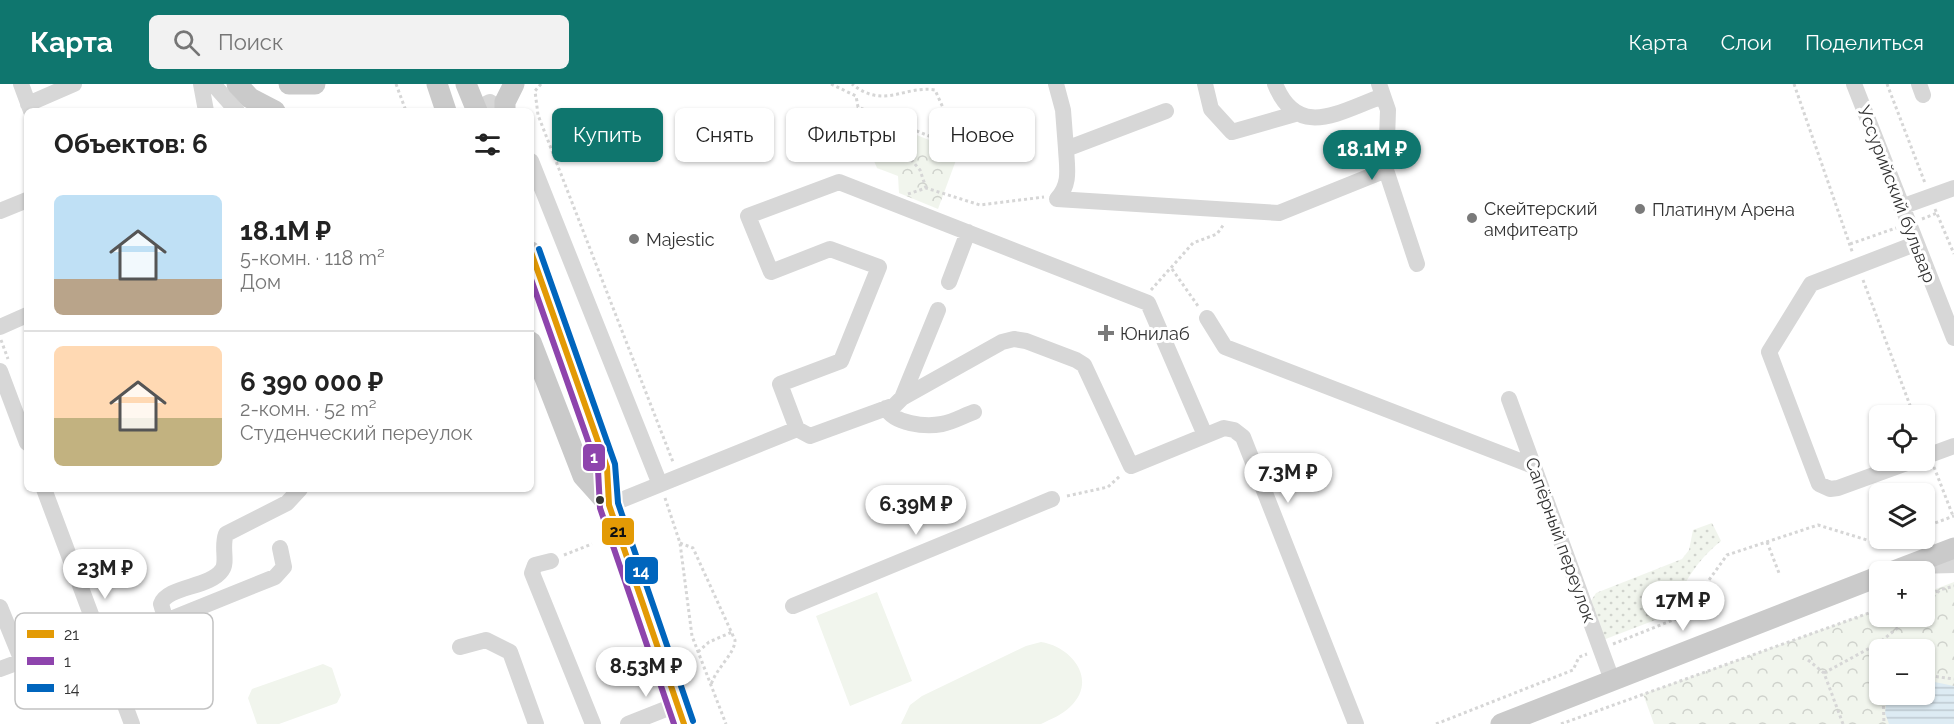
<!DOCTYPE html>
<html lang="ru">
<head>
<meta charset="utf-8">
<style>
	:root { --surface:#fff; --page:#f2f2f2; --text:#222; --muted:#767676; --line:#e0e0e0; --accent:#0f766e }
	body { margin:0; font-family:Raleway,sans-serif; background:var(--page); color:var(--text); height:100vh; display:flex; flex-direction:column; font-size:22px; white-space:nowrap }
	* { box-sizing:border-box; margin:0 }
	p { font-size:20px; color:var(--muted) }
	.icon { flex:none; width:33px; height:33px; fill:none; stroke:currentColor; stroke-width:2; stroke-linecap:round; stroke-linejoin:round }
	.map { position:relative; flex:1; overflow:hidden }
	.panel { position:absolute; left:24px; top:24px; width:510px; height:384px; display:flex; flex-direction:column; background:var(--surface); border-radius:9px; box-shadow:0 2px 4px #0004 }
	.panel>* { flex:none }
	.hud { position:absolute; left:552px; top:24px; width:570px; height:54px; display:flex; gap:12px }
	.tools { position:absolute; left:1869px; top:321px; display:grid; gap:12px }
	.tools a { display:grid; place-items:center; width:66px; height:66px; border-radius:9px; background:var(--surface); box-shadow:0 2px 4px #0004; font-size:30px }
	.price { position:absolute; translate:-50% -51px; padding:0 14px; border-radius:21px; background:#fff; color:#222; font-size:20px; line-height:39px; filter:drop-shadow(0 2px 3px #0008) }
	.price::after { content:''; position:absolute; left:50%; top:36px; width:18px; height:14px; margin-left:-9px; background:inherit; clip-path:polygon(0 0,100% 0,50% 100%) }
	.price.current { background:var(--accent); color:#fff }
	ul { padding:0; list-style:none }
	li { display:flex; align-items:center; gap:18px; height:150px; padding:0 30px }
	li+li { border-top:2px solid var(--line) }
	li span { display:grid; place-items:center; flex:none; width:168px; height:120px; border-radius:9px; color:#555 }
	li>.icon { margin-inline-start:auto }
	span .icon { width:72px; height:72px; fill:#fffc; stroke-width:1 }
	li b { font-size:26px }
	h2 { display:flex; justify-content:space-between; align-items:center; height:72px; padding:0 30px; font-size:26px }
	.tag { padding:0 21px; border-radius:9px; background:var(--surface); box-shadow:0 2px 4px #0004; font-size:21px; line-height:54px }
	.tag.current { background:var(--accent); color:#fff }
	header { display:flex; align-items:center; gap:36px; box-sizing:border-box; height:84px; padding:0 30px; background:var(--accent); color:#fff }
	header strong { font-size:28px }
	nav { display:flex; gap:33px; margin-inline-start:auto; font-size:21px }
	.search { width:420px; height:54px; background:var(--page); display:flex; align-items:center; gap:15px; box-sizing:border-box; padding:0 21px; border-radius:9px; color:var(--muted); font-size:22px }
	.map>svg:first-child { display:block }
</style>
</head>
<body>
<header>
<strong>Карта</strong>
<div class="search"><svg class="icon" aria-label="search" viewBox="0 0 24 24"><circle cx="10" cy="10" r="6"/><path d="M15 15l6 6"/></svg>Поиск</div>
<nav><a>Карта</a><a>Слои</a><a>Поделиться</a></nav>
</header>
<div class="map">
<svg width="1954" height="640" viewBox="0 0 1954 640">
	<defs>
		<pattern id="grass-dots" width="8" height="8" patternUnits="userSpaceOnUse" patternTransform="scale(1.5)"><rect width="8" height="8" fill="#f1f5ed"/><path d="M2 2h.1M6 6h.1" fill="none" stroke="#cfd2cc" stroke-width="1.8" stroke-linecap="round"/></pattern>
		<pattern id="park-crowns" width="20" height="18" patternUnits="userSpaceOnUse" patternTransform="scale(1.5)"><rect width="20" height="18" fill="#f1f5ed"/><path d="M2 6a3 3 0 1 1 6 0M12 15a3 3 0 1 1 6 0" fill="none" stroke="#cfd2cc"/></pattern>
		<pattern id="water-rules" width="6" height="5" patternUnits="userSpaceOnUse" patternTransform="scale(1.5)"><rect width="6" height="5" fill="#ddebf3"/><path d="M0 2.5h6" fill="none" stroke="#becad1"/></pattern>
	</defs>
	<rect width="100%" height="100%" fill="#fff"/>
	<path fill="url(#grass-dots)" d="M1712 439 1721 457C1696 477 1682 501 1671 530L1603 556 1591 517 1596 509 1682 475 1689 466 1693 446Z"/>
	<path fill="url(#park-crowns)" fill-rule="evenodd" d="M852 25 959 68 938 125 899 109 898 92 877 84Z
		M1954 498V640H1654L1643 610 1879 525 1880 532H1924L1925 509ZM1880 566H1924V610H1880Z"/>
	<path fill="#f1f5ed" d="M877 508 912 597 850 622 816 532Z
		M1041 558C1073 563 1098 597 1070 623 1062 631 1051 635 1041 640H901L910 621 922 612 1026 562Z
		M323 580 332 584 341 611 337 619 279 640H257L248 614 252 605Z"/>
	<path fill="url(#water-rules)" d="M1925 596 1954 602V640H1889L1885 629 1887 611 1924 610Z"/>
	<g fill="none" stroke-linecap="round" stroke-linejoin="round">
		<path stroke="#d6d6d6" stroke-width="3" stroke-dasharray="3 3" stroke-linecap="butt" d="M396 0 406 27
			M541 0 535 7 538 31 673 378
			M831 0 856 12 858 23 956 63 960 61 935 6C904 1 884 26 852 0
			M1794 0 1853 170
			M1887 0 1925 99
			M872 30 920 86 926 104
			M908 110 926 104 980 121 1044 113
			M1935 125 1954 170
			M1922 135 1937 129
			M1850 160 1896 144
			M1172 185 1198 222
			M1863 196 1914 332
			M1151 206 1193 159 1217 150 1224 140
			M1 256 8 275
			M1934 383 1953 432
			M1067 412 1108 403 1121 391
			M665 414 680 459 692 552 726 640
			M1924 443 1954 432
			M1767 458 1779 489
			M680 459 693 464 735 556C735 570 716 584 711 601
			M564 471 592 460
			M1924 511 1938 507
			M1924 521 1940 506 1954 502
			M1613 560 1683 532 1727 471 1818 441 1880 460 1893 454
			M698 568 709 558 732 548
			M1808 576 1824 589 1843 640
			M1824 589 1879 559 1912 532
			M1924 591 1954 595
			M1883 610 1884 640
			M1436 640 1573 586 1579 573 1587 570
			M1561 640 1880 525"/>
		<path stroke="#d7d7d7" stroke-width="16" d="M21 0 31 27
			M201 0 206 27
			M213 0 237 27
			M1056 0 1063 26 1066 65
			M1205 0 1211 25 1232 48 1295 30
			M1275 0C1298 57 1340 27 1383 12
			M1379 0 1388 26 1386 86 1417 180
			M1854 0 1954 254
			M1919 0 1923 11
			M28 20 74 0
			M472 27 490 18 505 27
			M531 77 659 398
			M1057 115 1279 129 1386 86
			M1057 115C1071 100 1067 84 1066 65L1166 27
			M1901 123 1954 104
			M0 127 27 116
			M949 198 968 148
			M1207 234 1225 263 1533 382
			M0 243 27 231
			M0 287 27 359
			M902 314 1002 258 1014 255 1026 257 1076 276 1084 281 1131 382 1224 344 1234 346 1243 353 1356 640
			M1509 315 1612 596
			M886 324C894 340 925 343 942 340 953 338 963 332 974 328
			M797 345 780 300 841 277 879 183 830 165 771 188 748 132 839 98 1148 219 1205 351
			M1924 373 1954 362
			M1915 376 1838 404 1830 405 1819 400 1769 268 1811 200 1915 160
			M44 405 132 640
			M609 421 797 345 810 352 895 321 902 314 938 226
			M551 477 535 481 532 489 593 640
			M1916 482 1954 481
			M793 522 1052 415
			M0 523 22 577
			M166 537 161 520C167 502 210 504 222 486 228 478 221 463 226 450L287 419 300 405
			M460 563 486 556 510 568 536 640
			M0 585 98 549 135 539 166 537 275 493 284 483 280 464
			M628 640 676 621"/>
		<path stroke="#cacaca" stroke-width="21" d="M237 0 250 14 275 27
			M289 0H315
			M437 0 446 27
			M557 241 607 383 609 421 684 640
			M531 258 583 392 609 421
			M1891 488 1954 464
			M1501 640 1880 492"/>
		<path stroke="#cacaca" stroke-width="21" d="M466 0 477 27
			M505 27V18L514 0
			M531 168 557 241"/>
		<defs>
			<path id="bus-1" d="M531 168 607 383 609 421 684 640"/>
			<path id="bus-2" d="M531 195 598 385 600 424 674 640"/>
			<path id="bus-3" d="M539 165 615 380 618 419 693 637"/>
		</defs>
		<use href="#bus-1" stroke="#fff" stroke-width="10"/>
		<use href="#bus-2" stroke="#fff" stroke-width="10"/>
		<use href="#bus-3" stroke="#fff" stroke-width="10"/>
		<use href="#bus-1" stroke="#e39a05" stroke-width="6"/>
		<use href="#bus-2" stroke="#8e44ad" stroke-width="6"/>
		<use href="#bus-3" stroke="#0065bd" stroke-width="6"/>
	</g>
	<g fill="#7a7a7a" stroke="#fff" stroke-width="2">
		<circle cx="1640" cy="125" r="6"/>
		<circle cx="1472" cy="134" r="6"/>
		<circle cx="634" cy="155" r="6"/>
		<path d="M1103 240h6v6h6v6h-6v6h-6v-6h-6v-6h6z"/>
	</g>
	<circle fill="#333" stroke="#fff" stroke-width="2" cx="600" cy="416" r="5"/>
	<g text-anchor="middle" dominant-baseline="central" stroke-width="6" stroke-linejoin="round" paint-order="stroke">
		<g font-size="18" fill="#333" stroke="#fff">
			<text transform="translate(1897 110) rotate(69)">Уссурийский бульвар</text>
			<text transform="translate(1561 456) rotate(70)">Сапёрный переулок</text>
		</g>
		<g font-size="18" fill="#333" stroke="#fff" text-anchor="start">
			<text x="1484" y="124">Скейтерский<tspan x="1484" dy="21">амфитеатр</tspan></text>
			<text x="1652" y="125">Платинум Арена</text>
			<text x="646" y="155">Majestic</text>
			<text x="1120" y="249">Юнилаб</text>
		</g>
	</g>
	<rect x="15" y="529" width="198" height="96" rx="9" fill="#fff" stroke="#c2c2c2" stroke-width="1.5"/>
	<rect x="27" y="546" width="27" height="8" fill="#e39a05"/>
	<rect x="27" y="573" width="27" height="8" fill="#8e44ad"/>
	<rect x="27" y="600" width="27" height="8" fill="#0065bd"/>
	<g font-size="16" fill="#333">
		<text x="64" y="556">21</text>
		<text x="64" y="583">1</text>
		<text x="64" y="610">14</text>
	</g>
	<g stroke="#fff" stroke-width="2">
		<rect x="582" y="359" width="24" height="29" rx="6" fill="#8e44ad"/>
		<rect x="601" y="433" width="34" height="29" rx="6" fill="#e39a05"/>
		<rect x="624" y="472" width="35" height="29" rx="6" fill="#0065bd"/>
	</g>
	<g font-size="16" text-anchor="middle" font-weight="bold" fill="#fff">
		<text x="594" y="379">1</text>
		<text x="641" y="493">14</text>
	</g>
	<g font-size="16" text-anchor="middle" font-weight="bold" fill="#111">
		<text x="618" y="453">21</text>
	</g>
</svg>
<div class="tools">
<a><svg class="icon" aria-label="locate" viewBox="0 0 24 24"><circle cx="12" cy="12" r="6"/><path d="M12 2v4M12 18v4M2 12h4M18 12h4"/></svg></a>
<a><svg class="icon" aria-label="layers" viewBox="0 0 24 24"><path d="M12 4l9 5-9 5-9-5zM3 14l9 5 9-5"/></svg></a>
<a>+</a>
<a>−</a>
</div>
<b class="price current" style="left:1372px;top:97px">18.1M ₽</b>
<b class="price" style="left:1288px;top:420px">7.3M ₽</b>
<b class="price" style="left:916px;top:452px">6.39M ₽</b>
<b class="price" style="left:105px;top:516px">23M ₽</b>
<b class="price" style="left:1683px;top:548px">17M ₽</b>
<b class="price" style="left:646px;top:614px">8.53M ₽</b>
<div class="hud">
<a class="tag current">Купить</a>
<a class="tag">Снять</a>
<a class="tag">Фильтры</a>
<a class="tag">Новое</a>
</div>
<section class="panel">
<h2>Объектов: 6<svg class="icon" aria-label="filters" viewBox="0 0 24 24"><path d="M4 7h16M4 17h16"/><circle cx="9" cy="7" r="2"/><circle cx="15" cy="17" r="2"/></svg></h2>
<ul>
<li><span style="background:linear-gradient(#bfe0f5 70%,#b9a48a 0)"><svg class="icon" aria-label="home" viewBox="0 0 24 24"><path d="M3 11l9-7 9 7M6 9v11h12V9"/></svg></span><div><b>18.1M ₽</b><p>5-комн. · 118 m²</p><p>Дом</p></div></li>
<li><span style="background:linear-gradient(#ffd9b3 60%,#c2b280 0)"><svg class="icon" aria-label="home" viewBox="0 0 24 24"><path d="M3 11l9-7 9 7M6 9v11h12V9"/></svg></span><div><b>6 390 000 ₽</b><p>2-комн. · 52 m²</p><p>Студенческий переулок</p></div></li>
</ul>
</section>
</div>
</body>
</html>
